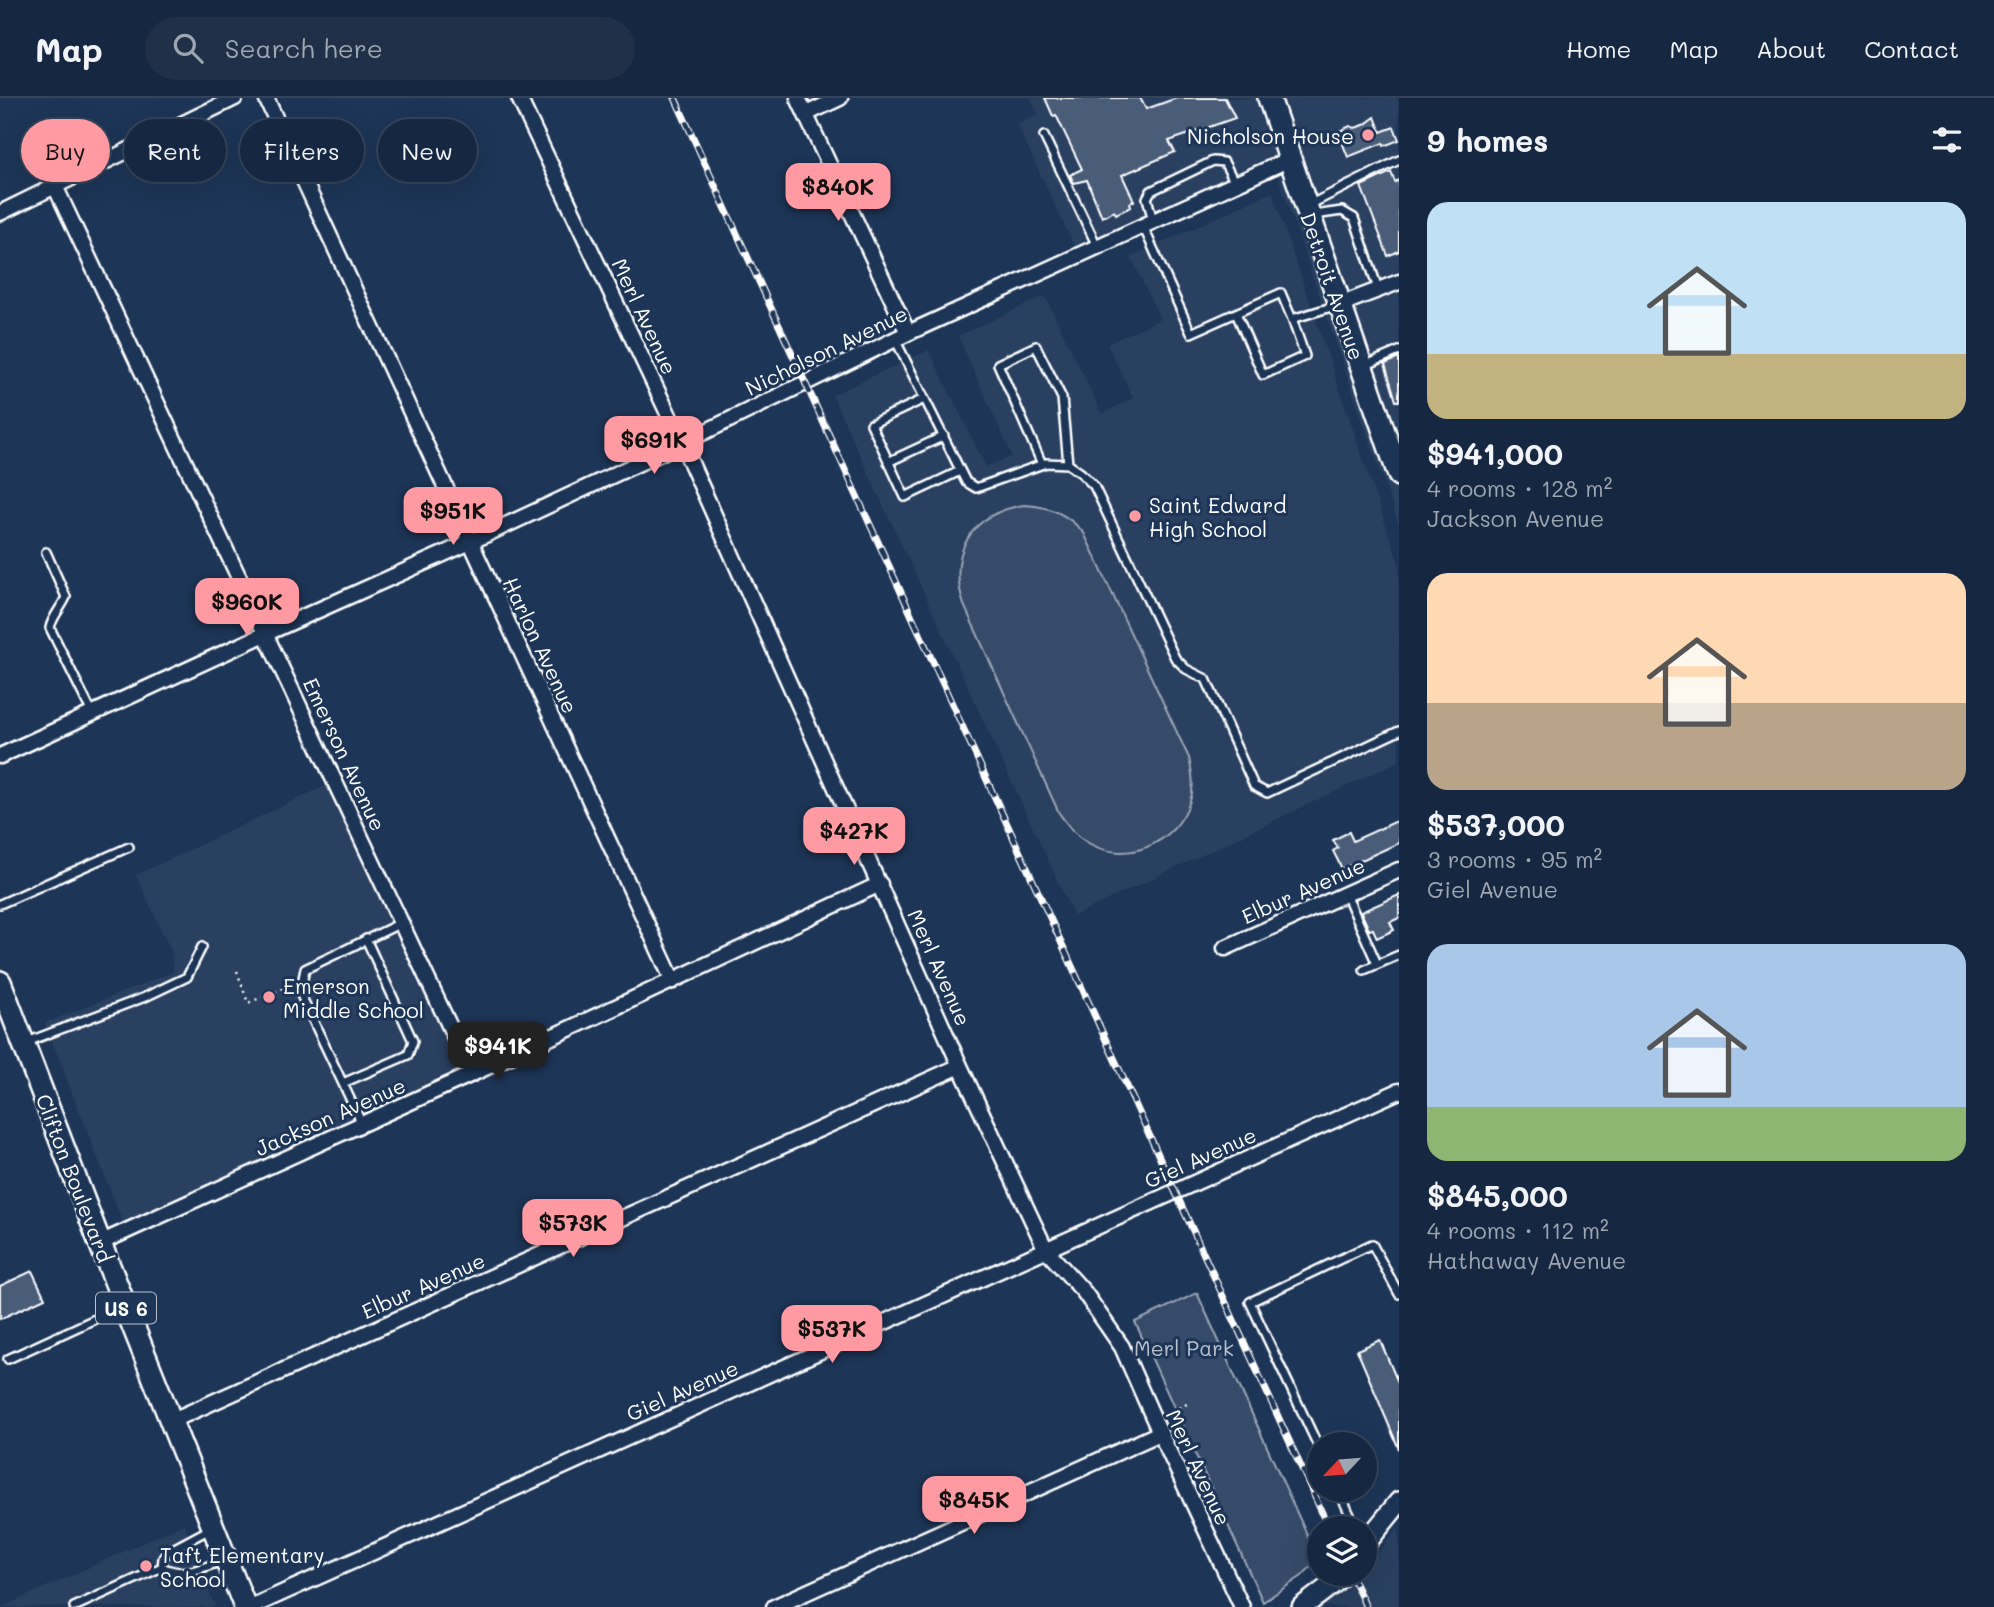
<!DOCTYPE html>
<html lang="en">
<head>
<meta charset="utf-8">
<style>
	:root { --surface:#162841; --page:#1f3048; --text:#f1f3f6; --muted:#9ea6b1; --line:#35445a; --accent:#ff9aa2 }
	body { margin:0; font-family:Mali,sans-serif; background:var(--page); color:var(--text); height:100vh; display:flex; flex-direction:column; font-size:26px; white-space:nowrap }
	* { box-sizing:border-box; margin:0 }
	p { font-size:23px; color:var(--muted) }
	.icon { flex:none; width:38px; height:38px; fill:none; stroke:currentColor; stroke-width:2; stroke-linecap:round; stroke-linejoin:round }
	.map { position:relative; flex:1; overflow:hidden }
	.drawer { display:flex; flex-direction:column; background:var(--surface); width:595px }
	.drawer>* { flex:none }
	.hud { position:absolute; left:21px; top:21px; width:665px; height:63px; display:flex; gap:14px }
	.needle { width:46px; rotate:244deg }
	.buttons { position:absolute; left:1307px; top:1334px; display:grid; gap:14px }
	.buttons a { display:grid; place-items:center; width:70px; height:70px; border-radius:50%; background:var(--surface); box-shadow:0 7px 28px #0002,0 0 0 2px var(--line); font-size:35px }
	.price { position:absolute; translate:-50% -60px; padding:0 16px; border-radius:14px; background:var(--accent); color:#111; font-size:23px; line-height:46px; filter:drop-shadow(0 2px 4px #0008) }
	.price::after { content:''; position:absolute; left:50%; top:42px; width:21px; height:16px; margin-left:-10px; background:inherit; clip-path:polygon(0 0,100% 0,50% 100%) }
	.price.active { background:#222; color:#fff }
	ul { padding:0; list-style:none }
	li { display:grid; align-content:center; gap:14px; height:371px; padding:0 28px }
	li span { display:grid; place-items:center; height:217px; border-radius:21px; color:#555 }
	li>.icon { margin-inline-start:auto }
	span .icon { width:126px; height:126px; fill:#fffc; stroke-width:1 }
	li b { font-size:30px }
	h2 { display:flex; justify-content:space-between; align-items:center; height:84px; padding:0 28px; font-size:30px }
	.tag { padding:0 24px; border-radius:32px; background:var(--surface); box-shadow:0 7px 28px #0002,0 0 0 2px var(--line); font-size:24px; line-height:63px }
	.tag.active { background:var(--accent); color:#111 }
	header { display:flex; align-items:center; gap:42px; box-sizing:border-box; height:98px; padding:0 35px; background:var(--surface); border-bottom:2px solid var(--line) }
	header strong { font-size:33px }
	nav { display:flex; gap:38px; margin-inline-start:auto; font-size:24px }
	.search { width:490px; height:63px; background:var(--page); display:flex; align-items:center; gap:18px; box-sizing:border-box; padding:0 24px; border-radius:38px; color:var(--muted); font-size:26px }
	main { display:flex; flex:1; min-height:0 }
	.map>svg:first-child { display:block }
</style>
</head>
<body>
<header>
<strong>Map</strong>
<div class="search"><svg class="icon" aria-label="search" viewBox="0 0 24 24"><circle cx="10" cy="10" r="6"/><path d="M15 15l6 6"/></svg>Search here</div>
<nav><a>Home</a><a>Map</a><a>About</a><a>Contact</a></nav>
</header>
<main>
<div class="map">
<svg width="1399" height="1509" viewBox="0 0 1399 1509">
	<rect width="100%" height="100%" fill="#1d3557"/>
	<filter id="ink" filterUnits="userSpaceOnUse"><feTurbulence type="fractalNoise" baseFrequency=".0143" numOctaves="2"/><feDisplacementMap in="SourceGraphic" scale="14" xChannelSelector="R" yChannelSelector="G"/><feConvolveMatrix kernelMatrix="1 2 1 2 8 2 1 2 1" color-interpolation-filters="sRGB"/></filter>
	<g filter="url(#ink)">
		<path fill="#2a4161" d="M1030 0H1397L1399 5V427L1271 58 1075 150 1017 27 1038 16Z
			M1272 94 1399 466V663L1074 818 832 297 929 252 986 369 1012 358 958 238 1045 198 1102 316 1133 300 1107 246 1160 221 1131 159Z
			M327 687 463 971 123 1125 45 925 173 874 171 853 136 777Z
			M184 1426 215 1509H2Z
			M1399 1428V1509H1320L1361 1475H1365V1471Z"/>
		<path fill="#364b69" stroke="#9aa5b4" stroke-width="2" d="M1024 407C1050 408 1067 416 1084 435L1189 660C1192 674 1195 689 1190 703 1176 746 1125 769 1085 743 1074 736 1067 726 1059 715L964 507C947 455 971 415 1024 407Z
			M1197 1195 1318 1461 1302 1478 1263 1504 1135 1224Z"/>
		<path fill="#4a5d79" stroke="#fff" stroke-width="2" d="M1045 0H1140L1146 11 1177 0H1225L1235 20 1169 43 1175 54 1122 77 1134 103 1130 105 1131 109 1116 116 1114 113 1102 119 1087 82 1074 85 1070 77 1082 71 1056 17 1053 18Z
			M1375 19 1381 34 1394 29 1399 42 1384 48 1383 45 1348 59 1338 34 1350 28 1355 30 1364 27Z
			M1391 74 1395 84 1399 82V153L1388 158 1361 88Z
			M1399 260V303H1396L1385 266Z
			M1399 722V745L1342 771 1333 753 1338 750 1333 742 1349 734 1353 743Z
			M1399 797V820L1390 824 1394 832 1377 840 1373 831 1369 832 1361 814Z
			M32 1173 45 1200 0 1221V1188Z
			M1380 1242 1399 1287V1351L1357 1252Z"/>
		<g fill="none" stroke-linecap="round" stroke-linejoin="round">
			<defs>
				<path id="lane" d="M1044 38 1097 148
					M1309 107 1399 62
					M1314 117 1342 113 1354 120 1378 191
					M1153 123 1147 100 1151 93 1213 63 1224 64 1235 85
					M1143 128 1191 235 1281 195 1292 221 1338 207
					M1236 215 1263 277 1305 258 1292 221
					M895 241 966 384 976 390 1046 365 1068 366 1081 375 1094 388 1175 560 1186 571 1206 581 1254 688 1267 695 1399 633
					M1364 268 1399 253
					M924 301 871 326 905 399 960 373
					M888 364 944 338
					M1042 366 998 266 1036 248 1062 300 1068 366
					M46 454 66 499C62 509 52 519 50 530L92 615
					M1346 796 1377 866
					M0 806 129 749
					M1364 872 1399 857
					M27 944 145 899 187 879 202 849
					M343 985 408 957 413 943 366 841
					M362 1026 300 895 305 871 401 825
					M8 1261 121 1209
					M1320 1352 1250 1204 1372 1146 1399 1196
					M1338 1391 1351 1419 1361 1430
					M162 1469 163 1460 167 1454 210 1431
					M162 1469C184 1480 202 1470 224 1462
					M74 1509 162 1469"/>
				<path id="street" d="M266 0 673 883
					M519 0 682 345 960 968 1046 1152 1084 1194 1122 1249 1160 1335 1242 1509
					M798 0 908 235
					M806 16 840 0
					M55 88 472 976
					M0 115 235 0
					M1339 207 1399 184
					M0 658 265 536 470 444 682 345 908 235 1290 61
					M1225 850 1399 772
					M100 1145 472 976 880 786
					M171 1323 960 968
					M251 1509 1399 993
					M774 1509 1160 1335"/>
				<path id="secondary" d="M1365 1446 1399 1404
					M1302 1509 1334 1485 1343 1475"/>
				<path id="primary" d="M1269 0 1399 377
					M0 884 100 1145 245 1509"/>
			</defs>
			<use href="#lane" stroke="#fff" stroke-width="12"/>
			<use href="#street" stroke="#fff" stroke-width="19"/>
			<use href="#secondary" stroke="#fff" stroke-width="24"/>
			<use href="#primary" stroke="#fff" stroke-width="26"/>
			<path stroke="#fff" stroke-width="2.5" stroke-dasharray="2 5" stroke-linecap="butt" d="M237 873 248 905 290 888
				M1166 1316 1189 1305"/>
			<use href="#lane" stroke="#1d3557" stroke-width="7"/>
			<use href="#street" stroke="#1d3557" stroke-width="14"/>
			<use href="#secondary" stroke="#1d3557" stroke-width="19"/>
			<use href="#primary" stroke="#1d3557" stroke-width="21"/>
			<defs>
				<path id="rail" d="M675 0 1329 1430
					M1350 1475 1366 1509"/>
			</defs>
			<use href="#rail" stroke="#fff" stroke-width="7"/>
			<use href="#rail" stroke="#1d3557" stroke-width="4.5" stroke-dasharray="13" stroke-linecap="butt"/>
		</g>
	</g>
	<g fill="#ff9aa2" stroke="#1d3557" stroke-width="2.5">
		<circle cx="1368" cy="37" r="7"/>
		<circle cx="1135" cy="418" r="7"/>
		<circle cx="269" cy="899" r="7"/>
		<circle cx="146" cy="1468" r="7"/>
	</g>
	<g text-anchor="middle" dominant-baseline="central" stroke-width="6" stroke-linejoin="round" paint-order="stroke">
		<rect fill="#1d3557" stroke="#bbc2cd" stroke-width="2" x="96" y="1194.5" width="60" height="31" rx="5"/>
		<g font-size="19" font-weight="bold" fill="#fff">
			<text x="126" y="1210">US 6</text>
		</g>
		<g font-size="21" fill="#fff" stroke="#1d3557" text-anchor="start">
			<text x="1354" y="37" text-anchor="end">Nicholson House</text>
			<text x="1149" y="406">Saint Edward<tspan x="1149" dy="24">High School</tspan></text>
			<text x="283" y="887">Emerson<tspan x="283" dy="24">Middle School</tspan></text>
			<text x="160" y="1456">Taft Elementary<tspan x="160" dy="24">School</tspan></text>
		</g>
		<g font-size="21" fill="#fff" stroke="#1d3557">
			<text transform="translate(1333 188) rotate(71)">Detroit Avenue</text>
			<text transform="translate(645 218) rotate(65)">Merl Avenue</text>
			<text transform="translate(826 252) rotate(-26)">Nicholson Avenue</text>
			<text transform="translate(541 547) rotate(65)">Harlon Avenue</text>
			<text transform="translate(345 656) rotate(65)">Emerson Avenue</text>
			<text transform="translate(1303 792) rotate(-24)">Elbur Avenue</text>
			<text transform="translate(940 869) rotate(66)">Merl Avenue</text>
			<text transform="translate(330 1018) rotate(-24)">Jackson Avenue</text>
			<text transform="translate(1200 1059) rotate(-24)">Giel Avenue</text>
			<text transform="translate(75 1080) rotate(69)">Clifton Boulevard</text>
			<text transform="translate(423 1187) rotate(-24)">Elbur Avenue</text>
			<text transform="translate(682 1292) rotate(-24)">Giel Avenue</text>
			<text transform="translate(1199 1369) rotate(65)">Merl Avenue</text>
		</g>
		<g font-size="21" fill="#b9c0ca" stroke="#1d3557">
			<text x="1184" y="1249">Merl Park</text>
		</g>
	</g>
</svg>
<div class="buttons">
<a><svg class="needle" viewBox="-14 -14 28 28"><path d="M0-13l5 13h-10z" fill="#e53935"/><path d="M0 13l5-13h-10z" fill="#9ea6b1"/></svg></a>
<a><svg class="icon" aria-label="layers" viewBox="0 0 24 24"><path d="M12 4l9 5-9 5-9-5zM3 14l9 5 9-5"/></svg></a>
</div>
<b class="price" style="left:838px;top:125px">$840K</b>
<b class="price" style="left:654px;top:378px">$691K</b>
<b class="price" style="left:453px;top:449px">$951K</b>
<b class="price" style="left:247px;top:540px">$960K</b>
<b class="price" style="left:854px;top:769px">$427K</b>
<b class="price active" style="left:498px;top:984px">$941K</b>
<b class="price" style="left:573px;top:1161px">$573K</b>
<b class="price" style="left:832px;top:1267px">$537K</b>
<b class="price" style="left:974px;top:1438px">$845K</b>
<div class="hud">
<a class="tag active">Buy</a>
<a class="tag">Rent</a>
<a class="tag">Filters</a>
<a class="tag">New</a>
</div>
</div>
<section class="drawer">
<h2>9 homes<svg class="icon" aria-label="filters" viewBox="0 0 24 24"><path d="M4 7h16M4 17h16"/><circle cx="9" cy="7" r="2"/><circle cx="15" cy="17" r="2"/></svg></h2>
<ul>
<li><span style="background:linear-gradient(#bfe0f5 70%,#c2b280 0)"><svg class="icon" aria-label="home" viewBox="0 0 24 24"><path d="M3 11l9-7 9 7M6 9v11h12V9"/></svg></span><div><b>$941,000</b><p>4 rooms · 128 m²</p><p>Jackson Avenue</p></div></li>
<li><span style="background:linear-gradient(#ffd9b3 60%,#b9a48a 0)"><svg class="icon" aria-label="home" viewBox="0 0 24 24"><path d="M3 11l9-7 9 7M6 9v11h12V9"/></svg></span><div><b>$537,000</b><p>3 rooms · 95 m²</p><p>Giel Avenue</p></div></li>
<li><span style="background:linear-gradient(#a9c7e8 75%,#8fb573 0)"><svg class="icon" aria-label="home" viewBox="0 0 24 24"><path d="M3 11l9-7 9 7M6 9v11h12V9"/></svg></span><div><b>$845,000</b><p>4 rooms · 112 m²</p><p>Hathaway Avenue</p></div></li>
</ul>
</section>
</main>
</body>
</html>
